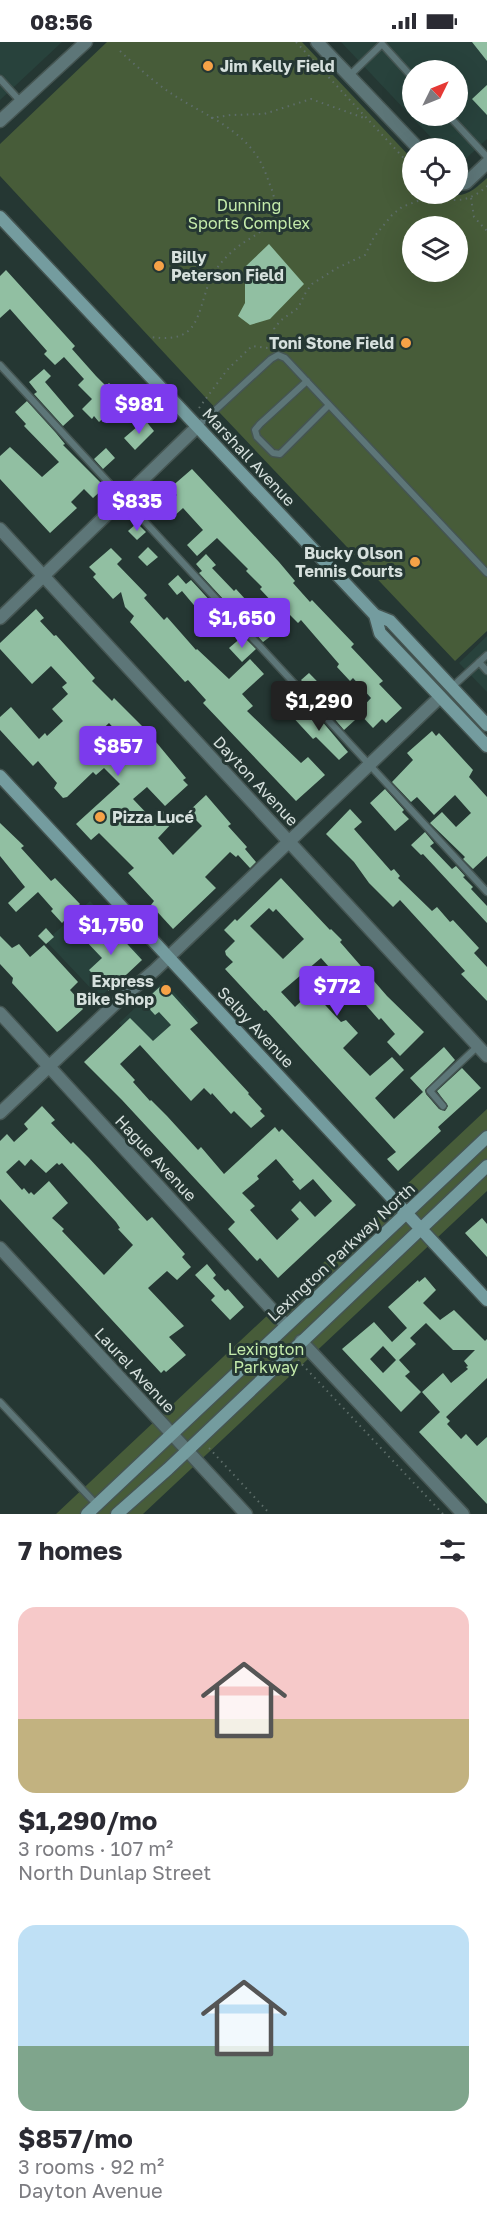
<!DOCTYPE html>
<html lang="en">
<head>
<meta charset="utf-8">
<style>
	:root { --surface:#fff; --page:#f2f2f3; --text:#2b2b33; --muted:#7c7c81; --accent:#7c3aed }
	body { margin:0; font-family:"Golos Text",sans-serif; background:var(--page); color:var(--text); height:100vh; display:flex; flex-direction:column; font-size:22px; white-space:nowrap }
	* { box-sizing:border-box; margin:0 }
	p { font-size:20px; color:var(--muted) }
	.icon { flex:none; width:33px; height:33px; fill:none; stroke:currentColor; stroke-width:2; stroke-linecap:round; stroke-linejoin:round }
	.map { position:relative; height:1472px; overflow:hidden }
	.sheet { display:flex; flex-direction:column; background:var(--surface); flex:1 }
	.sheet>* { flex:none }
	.needle { width:39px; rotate:47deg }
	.buttons { position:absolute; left:402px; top:18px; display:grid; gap:12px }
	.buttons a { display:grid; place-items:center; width:66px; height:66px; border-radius:50%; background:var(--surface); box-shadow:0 6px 24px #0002; font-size:30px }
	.price { position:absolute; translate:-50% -51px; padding:0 14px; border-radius:6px; background:var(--accent); color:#fff; font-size:20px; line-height:39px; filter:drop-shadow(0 2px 3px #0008) }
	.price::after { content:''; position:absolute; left:50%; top:36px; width:18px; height:14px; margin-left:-9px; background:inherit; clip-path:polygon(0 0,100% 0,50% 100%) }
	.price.on { background:#222; color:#fff }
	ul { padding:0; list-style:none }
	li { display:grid; align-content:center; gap:12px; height:318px; padding:0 18px }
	li span { display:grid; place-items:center; height:186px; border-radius:18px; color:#555 }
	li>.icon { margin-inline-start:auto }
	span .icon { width:108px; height:108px; fill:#fffc; stroke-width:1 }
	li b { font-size:26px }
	h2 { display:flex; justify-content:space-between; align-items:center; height:72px; padding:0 18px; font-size:26px }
	.status { display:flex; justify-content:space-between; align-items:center; height:42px; padding:0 30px; background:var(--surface); direction:ltr }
	.status svg { height:16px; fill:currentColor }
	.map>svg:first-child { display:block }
</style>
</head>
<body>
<div class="status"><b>08:56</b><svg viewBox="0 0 49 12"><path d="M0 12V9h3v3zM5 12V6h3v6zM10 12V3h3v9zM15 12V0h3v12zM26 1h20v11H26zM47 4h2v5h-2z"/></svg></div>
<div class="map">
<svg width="487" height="1472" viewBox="0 0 487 1472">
	<rect width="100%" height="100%" fill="#253733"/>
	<path fill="#28423c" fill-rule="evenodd" d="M0 0H62L0 58Z
		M341 0H487V97L458 124V106H441ZM412 28H458V74H412Z
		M487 594V650L459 621Z
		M90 859 141 914 102 954 99 955 46 899Z
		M164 939 199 978 155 1019 119 981Z"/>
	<path fill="#475c39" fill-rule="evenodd" d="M107 0H302L412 117V152H451C465 157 477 145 487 136V589L455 619 219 370 0 134V102ZM412 184H458V230H412Z
		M487 1067V1149L143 1472H56Z"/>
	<path fill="#91bfa2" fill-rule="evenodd" d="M472 0H487V19Z
		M487 43V73L472 57Z
		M269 202 304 242 270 277 250 283 238 274 245 261V225Z
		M6 228 75 304 72 307 96 334 106 344 109 341 124 357 99 380 94 374 92 377 82 367 92 357 78 343 84 337 64 315 55 323 44 312 47 309 10 267 0 276V234Z
		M44 327 51 334 45 340 74 374 63 384 34 352 37 350 29 340Z
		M27 359 56 391 65 402 63 403 105 445 93 456 84 447 71 460 77 466 50 491 0 437V414L10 405 42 435 59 420 24 384 26 382 15 370Z
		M145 378 154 389 135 408 124 396Z
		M106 406 115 416 103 427 94 417Z
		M192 427 279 520 295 539 293 541 310 560 312 558 354 602 351 605 383 639 379 642 402 666 386 681 382 677 373 686 358 670 371 656 353 636 350 639 337 625 339 622 301 578 298 581 290 573 277 586 279 588 263 600 199 531 202 529 196 522 206 512 216 523 212 526 234 549 236 547 246 558 243 561 265 583 279 571 273 565 275 563 260 547 262 545 246 529 248 527 217 496 197 514 187 503 203 488 183 466 171 477 162 467 177 453 170 446Z
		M137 481 146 490 137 498 128 489Z
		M148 505 158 515 147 524 138 515Z
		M111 506 122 517 117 522 147 553 144 556 164 578 167 575 196 608 197 607 229 637 250 617 264 632 242 652 253 664 247 669 301 721 308 715 325 733 296 759 203 661 206 658 188 638 185 640 130 580 134 574 125 565 121 550 113 557 93 535 96 532 89 525Z
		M178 533 186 542 191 538 226 576 217 584 207 573 204 575 182 549 177 553 168 542Z
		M36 567 44 576 40 579 54 594 56 593 95 636 92 639 112 659 114 656 146 688 186 736 183 738 188 743 165 764 147 745 133 757 153 778 163 769 173 780 158 796 173 813 202 784 188 770 206 753 231 782 228 784 247 805 245 807 256 820 250 826 238 813 236 815 230 810 205 835 216 846 173 887 151 863 154 859 128 831 134 826 99 791 91 798 76 782 120 742 104 726 96 733 93 730 67 755 63 756 54 746 57 741 38 719 33 724 0 688V675L11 665 39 697 45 691 47 694 63 679 52 667 68 652 62 645 67 641 51 624 32 642 0 607V601ZM109 681 129 703 115 715 95 694Z
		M243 594 256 607 242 620 229 606Z
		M309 631 355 678 344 688 301 638Z
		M298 663 316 682 321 678 348 710 339 718 316 695 313 697 289 671Z
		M432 689 436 694 439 691 473 728 469 735 487 755V814L473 827 463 817 465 815 430 781 442 770 456 785 471 771 455 753 434 773 417 755 411 760 392 740 413 718 407 711Z
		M385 747 404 768 402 770 409 777 395 789 370 761Z
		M350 767 362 780 354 787 391 829 394 827 400 834 398 836 432 869 437 865 450 880 453 878 479 906 474 911 487 925V959L461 932 465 929 400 858 393 865 369 841 354 820 326 792Z
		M0 781 24 804 21 806 51 839 55 836 80 862 62 881 51 869 53 867 38 850 16 870 8 861 25 845 0 814Z
		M425 790 434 801 430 804 452 827 456 824 465 834 463 835 473 845 471 847 487 864V881L423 812 421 813 411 803Z
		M281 836 330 888 331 887 342 898 340 900 387 954 424 990 400 1014 387 1000 395 992 381 976 379 978 339 932 337 934 321 916 281 950 295 965 312 949 341 980 346 978 358 991 343 1006 370 1034 392 1015 404 1028 375 1056 394 1077 423 1050 410 1036 444 1005 455 1018 425 1048 426 1052 439 1067 445 1069 448 1064 437 1049 462 1026 481 1046 438 1085 441 1089 398 1129 387 1117 396 1110 266 968 264 969 225 927 233 920 226 913 225 909 235 899 224 888 235 877 237 879ZM269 866 273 870 276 867 304 897 283 917 250 884Z
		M105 878 142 918 109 949 89 928 102 916 84 897Z
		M46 886 54 895 46 902 38 894Z
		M0 894 12 906 19 902 30 915 44 903 78 940 70 948 79 958 77 960 83 967 60 988 57 990 12 941 13 936 0 922Z
		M163 942 198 981 190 987 249 1051 248 1052 262 1067 260 1069 265 1074 251 1086 234 1069 231 1072 212 1051 211 1053 204 1046 191 1059 140 1003 120 1022 135 1038 133 1040 150 1059 151 1058 167 1074 198 1108 201 1105 224 1132 275 1085 279 1090 282 1087 356 1163 278 1236 260 1216 257 1219 228 1187 235 1180 122 1058 84 1020 130 976 153 999 171 983 159 970 155 973 143 960ZM276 1117 294 1138 292 1139 300 1148 313 1137 332 1159 315 1175 300 1159 291 1168 299 1177 277 1198 250 1168 255 1164 242 1151 259 1137 257 1134Z
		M42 1064 55 1078 51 1081 71 1102 73 1100 89 1116 147 1179 152 1175 185 1212 182 1215 191 1225 177 1238 167 1229 148 1246 184 1284 169 1295 186 1313 166 1330 164 1328 161 1331 0 1157V1099L7 1092 14 1100 28 1087 24 1082ZM31 1117 46 1131 57 1121 59 1123 62 1121 116 1180 120 1186 118 1187 133 1203 104 1233 62 1189 64 1187 52 1176 68 1161 49 1139 34 1153 31 1150 29 1152 24 1146 22 1148 6 1130 19 1118 25 1124Z
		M482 1176 487 1182V1215L465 1191Z
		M207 1222 216 1233 213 1236 225 1249 228 1247 244 1265 230 1278 211 1258 215 1254 195 1233Z
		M425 1235 436 1248 423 1261 440 1278 454 1268 485 1299 487 1297V1336L446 1375 450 1379 447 1382 461 1397 466 1392 477 1404 487 1395V1462L419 1390 440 1370 422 1350 443 1331 451 1341 468 1327 466 1325 468 1324 464 1319 475 1308H453L426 1281 410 1296 416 1302 399 1318 410 1330 405 1334 421 1350 401 1370 342 1307 374 1280 392 1300 407 1286 388 1265 418 1238 419 1240ZM383 1304 396 1318 383 1331 370 1317Z"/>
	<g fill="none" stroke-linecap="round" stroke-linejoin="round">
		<defs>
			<path id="lane" d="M349 34 382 2 412 35
				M0 37 21 60
				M449 74 487 115
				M0 323 487 850
				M307 339 260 382 255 388 257 395 273 411 280 412 329 363
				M198 384 271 317 278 313 285 316 487 531
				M479 620 487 629
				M452 645 487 613
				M443 1064 430 1049 478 1004
				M0 1360 97 1463"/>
			<path id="street" d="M317 0 418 106
				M0 79 86 0
				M458 142 466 141 487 121
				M0 487 487 1014
				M0 576 198 384
				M0 971 286 1283
				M0 1071 117 960 155 928 440 655
				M0 1206 246 1472
				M301 1299 463 1472"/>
			<path id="secondary" d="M0 175 375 573 390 579 487 683
				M375 573 380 591 487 704
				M0 734 487 1258
				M87 1472 487 1095
				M117 1472 168 1427 487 1124"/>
		</defs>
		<use href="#lane" stroke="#455552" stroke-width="9"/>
		<use href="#street" stroke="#455552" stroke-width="15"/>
		<use href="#secondary" stroke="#455552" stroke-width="15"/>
		<path stroke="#5d6d69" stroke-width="2" stroke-dasharray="1.5 4.5" stroke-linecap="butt" d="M296 0 412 125
			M120 9C136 24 152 38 169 50 197 69 234 83 254 110 262 120 266 132 270 143 275 154 277 168 271 178 265 189 253 194 243 201 230 210 217 223 210 238 196 274 200 302 151 295
			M211 76 231 73 264 72 311 57 367 77
			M437 152C454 163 472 158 487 144
			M471 156 474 175 487 189
			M274 305 275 293 274 287 280 279 298 266 306 250 312 242 337 226 365 213 374 195 392 173 402 165 420 158 425 152
			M199 366 227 328 252 304 268 306 274 301
			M298 1318 443 1472
			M209 1406 270 1472"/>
		<use href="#lane" stroke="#5d7678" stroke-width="6"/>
		<use href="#street" stroke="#5d7678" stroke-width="12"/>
		<use href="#secondary" stroke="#749c9f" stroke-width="12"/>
	</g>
	<g fill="#f6a247" stroke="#253733" stroke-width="2">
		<circle cx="208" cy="24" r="6"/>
		<circle cx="159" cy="224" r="6"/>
		<circle cx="406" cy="301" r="6"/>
		<circle cx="415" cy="520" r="6"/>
		<circle cx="100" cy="775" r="6"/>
		<circle cx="166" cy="948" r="6"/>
	</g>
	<g text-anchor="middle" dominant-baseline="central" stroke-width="6" stroke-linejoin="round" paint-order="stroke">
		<g font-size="16" font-weight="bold" fill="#d6e0dd" stroke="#253733" text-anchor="start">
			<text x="220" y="24">Jim Kelly Field</text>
			<text x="171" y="215">Billy<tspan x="171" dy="18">Peterson Field</tspan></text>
			<text x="394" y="301" text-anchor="end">Toni Stone Field</text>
			<text x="403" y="511" text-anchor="end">Bucky Olson<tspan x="403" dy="18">Tennis Courts</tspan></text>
			<text x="112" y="775">Pizza Lucé</text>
			<text x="154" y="939" text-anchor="end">Express<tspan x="154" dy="18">Bike Shop</tspan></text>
		</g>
		<g font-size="16" fill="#c4ebab" stroke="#253733">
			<text x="249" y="163">Dunning<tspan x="249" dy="18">Sports Complex</tspan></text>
			<text x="266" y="1307">Lexington<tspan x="266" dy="18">Parkway</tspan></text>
		</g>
		<g font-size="16" fill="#d6e0dd" stroke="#253733">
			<text transform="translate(249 415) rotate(47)">Marshall Avenue</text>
			<text transform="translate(256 739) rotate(47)">Dayton Avenue</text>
			<text transform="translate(256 985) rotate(47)">Selby Avenue</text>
			<text transform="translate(156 1116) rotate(47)">Hague Avenue</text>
			<text transform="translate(341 1210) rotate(-43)">Lexington Parkway North</text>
			<text transform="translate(135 1328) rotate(47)">Laurel Avenue</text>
		</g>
	</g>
</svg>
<div class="buttons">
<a><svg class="needle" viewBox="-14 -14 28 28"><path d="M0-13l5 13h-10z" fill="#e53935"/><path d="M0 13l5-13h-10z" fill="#7c7c81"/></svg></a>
<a><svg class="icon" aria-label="locate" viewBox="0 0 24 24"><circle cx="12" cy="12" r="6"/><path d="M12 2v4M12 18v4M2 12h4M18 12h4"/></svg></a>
<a><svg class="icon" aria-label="layers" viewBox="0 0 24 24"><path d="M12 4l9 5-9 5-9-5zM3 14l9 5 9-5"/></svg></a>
</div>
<b class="price" style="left:139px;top:393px">$981</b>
<b class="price" style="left:137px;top:490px">$835</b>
<b class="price" style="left:242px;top:607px">$1,650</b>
<b class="price on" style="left:319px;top:690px">$1,290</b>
<b class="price" style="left:118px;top:735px">$857</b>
<b class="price" style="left:111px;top:914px">$1,750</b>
<b class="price" style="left:337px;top:975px">$772</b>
</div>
<section class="sheet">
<h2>7 homes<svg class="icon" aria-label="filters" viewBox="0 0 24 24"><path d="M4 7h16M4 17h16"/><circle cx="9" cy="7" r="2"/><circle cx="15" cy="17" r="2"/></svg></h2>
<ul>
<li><span style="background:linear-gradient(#f6c9c9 60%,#c2b280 0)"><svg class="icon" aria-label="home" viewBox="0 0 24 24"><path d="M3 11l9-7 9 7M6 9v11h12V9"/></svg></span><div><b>$1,290/mo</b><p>3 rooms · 107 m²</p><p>North Dunlap Street</p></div></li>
<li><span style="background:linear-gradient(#bfe0f5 65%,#7fa58c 0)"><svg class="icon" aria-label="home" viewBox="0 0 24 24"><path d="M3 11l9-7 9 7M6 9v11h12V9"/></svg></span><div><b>$857/mo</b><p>3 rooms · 92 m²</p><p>Dayton Avenue</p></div></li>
</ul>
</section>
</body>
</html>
